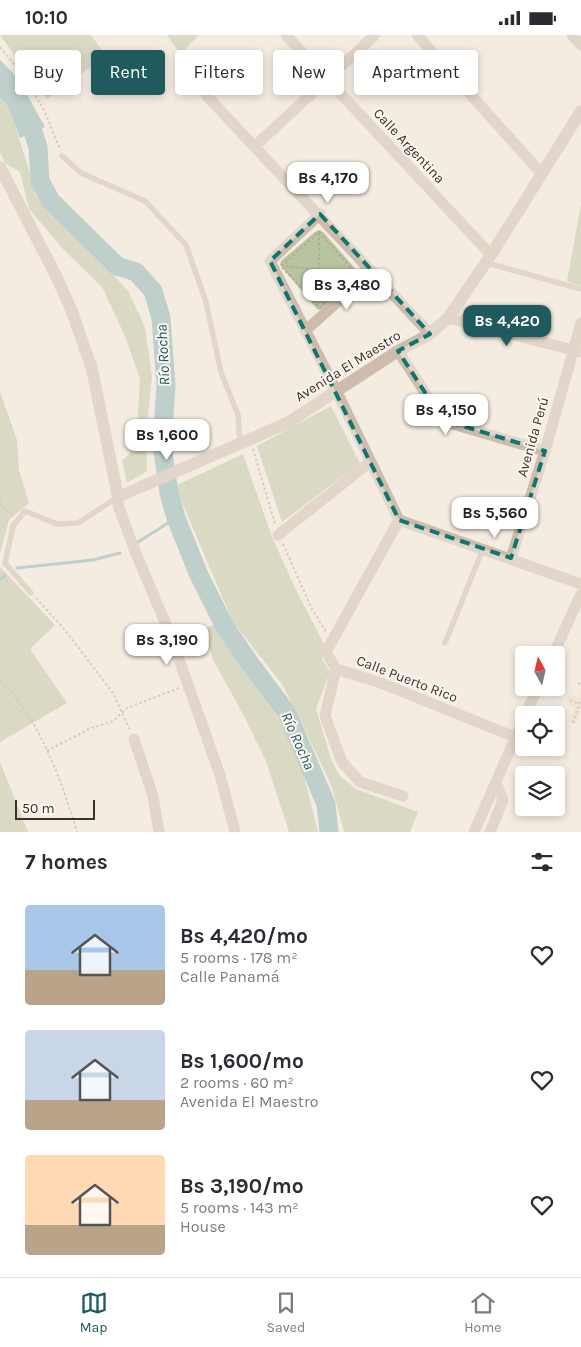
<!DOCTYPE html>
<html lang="en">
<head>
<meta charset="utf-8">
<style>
	:root { --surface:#fff; --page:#f2f2f3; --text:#2b2b33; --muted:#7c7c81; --line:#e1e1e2; --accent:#1f5a5e }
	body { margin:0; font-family:Karla,sans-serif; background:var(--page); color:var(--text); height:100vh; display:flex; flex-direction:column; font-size:19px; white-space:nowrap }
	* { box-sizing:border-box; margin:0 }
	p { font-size:16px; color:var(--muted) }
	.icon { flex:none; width:28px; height:28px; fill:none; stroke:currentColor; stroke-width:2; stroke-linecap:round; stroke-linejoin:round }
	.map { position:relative; height:797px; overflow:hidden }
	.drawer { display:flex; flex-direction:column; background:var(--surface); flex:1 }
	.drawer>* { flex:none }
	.guide { position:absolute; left:15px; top:15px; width:551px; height:45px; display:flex; gap:10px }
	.needle { width:32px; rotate:352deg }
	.controls { position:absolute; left:515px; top:611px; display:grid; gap:10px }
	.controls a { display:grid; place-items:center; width:50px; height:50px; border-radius:5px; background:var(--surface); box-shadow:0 2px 8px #0003; font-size:25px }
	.scale { position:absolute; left:15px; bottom:12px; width:80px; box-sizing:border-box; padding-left:5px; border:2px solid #3b302b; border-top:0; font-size:14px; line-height:18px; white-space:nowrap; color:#3b302b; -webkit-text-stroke:4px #fbf5ee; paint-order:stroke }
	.price { position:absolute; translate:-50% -42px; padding:0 11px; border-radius:10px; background:#fff; color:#222; font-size:16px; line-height:32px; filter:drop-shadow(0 1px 2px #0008) }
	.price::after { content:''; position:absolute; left:50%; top:30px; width:15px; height:11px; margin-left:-8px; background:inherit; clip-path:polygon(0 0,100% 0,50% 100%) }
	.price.selected { background:var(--accent); color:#fff }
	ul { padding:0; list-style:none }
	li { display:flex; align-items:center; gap:15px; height:125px; padding:0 25px }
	li span { display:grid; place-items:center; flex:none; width:140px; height:100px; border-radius:5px; color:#555 }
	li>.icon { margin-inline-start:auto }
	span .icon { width:60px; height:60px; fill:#fffc; stroke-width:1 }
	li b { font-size:21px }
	h2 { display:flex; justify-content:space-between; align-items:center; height:60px; padding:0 25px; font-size:21px }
	.pill { padding:0 18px; border-radius:5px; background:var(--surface); box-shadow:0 2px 8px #0003; font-size:18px; line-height:45px }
	.pill.selected { background:var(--accent); color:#fff }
	.status { display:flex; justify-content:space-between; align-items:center; height:35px; padding:0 25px; background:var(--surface); direction:ltr }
	.status svg { height:14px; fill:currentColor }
	.dock { display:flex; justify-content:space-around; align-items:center; height:70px; border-top:1px solid var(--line); background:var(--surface); font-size:14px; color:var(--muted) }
	.dock a { display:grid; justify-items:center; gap:2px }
	.dock .selected { color:var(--accent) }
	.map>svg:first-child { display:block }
</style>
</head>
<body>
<div class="status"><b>10:10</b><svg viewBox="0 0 49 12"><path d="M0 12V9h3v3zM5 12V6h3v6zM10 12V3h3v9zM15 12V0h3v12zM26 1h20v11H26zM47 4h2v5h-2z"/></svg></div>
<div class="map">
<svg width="581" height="797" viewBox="0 0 581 797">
	<rect width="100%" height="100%" fill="#f4ebe1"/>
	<path fill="#b8c4a0" d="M0 0H91L106 21 47 64Z
		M167 0H199L180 19Z
		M0 63 8 71 13 83 37 162 89 213 128 256 145 292 152 341 146 399 147 436 127 448 122 426 136 412 140 344 125 301 102 252 63 214 29 174 20 137 5 128 0 117Z
		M581 170V251L567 246Z
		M319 195 323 197 360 239 320 275 317 274 280 230 281 226 315 197Z
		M0 357 17 405 19 435 29 468 9 485 0 518Z
		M331 371 360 428 282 487 257 411Z
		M243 419 272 502 295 553 324 609 322 624 330 637 316 674 332 727 340 741 356 754 418 777 410 797H344L332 752 299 682 282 649 233 587 175 451Z
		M0 532 55 590 30 614 67 668 0 707Z
		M216 588 238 628 282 688 303 737 318 797H289L266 726 243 679 213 625 204 594Z
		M0 727 28 797H0Z"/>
	<path fill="#ecdcc8" d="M581 655V675L576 689 569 686 574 673 567 670V663L571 659 578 662Z"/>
	<path fill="#7fb0b2" d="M0 25 18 43 45 92 20 103 8 71 0 63Z"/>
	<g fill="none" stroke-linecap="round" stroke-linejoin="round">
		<path stroke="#7fb0b2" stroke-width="3" d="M138 507 176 483
			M17 533 93 525 120 518
			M0 544 5 541"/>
		<path stroke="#7fb0b2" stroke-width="19" d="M0 48 6 51 30 88 38 112 40 146 51 166 117 231 136 237 153 256 161 283 166 350 162 410 169 458 176 483 198 538 225 592 251 630 287 678 326 769 329 797"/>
		<path stroke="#b9a596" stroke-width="2" stroke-dasharray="2.5 2.5" stroke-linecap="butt" d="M0 12 23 40 44 75 60 114
			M319 197 357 239 320 273 281 231Z
			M319 198 320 268
			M286 231 353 239
			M253 414 275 489
			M0 463 2 471 13 480
			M283 509 312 574 326 597
			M36 563 65 595 113 658 130 695
			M0 646C39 682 62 747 77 797
			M578 648 581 649
			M570 665 579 669
			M573 688 581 664
			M47 716 91 693 113 686 127 673 179 653"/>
		<path stroke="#cdbbac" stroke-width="5.5" d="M62 121 81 138 145 166 186 210 206 267 221 337 238 380 240 409
			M487 228 581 254
			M31 558 5 528 13 491 25 476 57 489 78 488 118 462
			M445 608 483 514"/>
		<path stroke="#cdbbac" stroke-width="11" d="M286 0 491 220
			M417 0 542 139
			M572 0 581 10
			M206 60 430 299
			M255 111 375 0
			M320 179 270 226 336 355 399 485 581 549
			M448 283 581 317
			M305 296 372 236
			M398 316 443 385 449 388 545 416
			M143 451 118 462V470L135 516 170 599 220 740 235 797
			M399 485 326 617 336 634 381 648 515 702
			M278 500 370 427
			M511 523 545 416 581 288
			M553 620 581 559
			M336 634 325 681 342 727 360 747 403 761
			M525 680 538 652
			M134 704 153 761 159 797
			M474 797 524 683
			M490 797 503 765 496 747"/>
		<path stroke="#cdbbac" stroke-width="12" d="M0 132 57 243 71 274 92 334 118 462
			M143 451 289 387 398 316 430 299 448 283 491 220 581 76"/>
	</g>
	<path d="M0 0H581V797H0ZM320 179 430 299 398 316 443 385 545 416 511 523 399 485 270 226Z" fill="#f4ebe1" fill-opacity=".55" fill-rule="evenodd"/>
	<path fill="none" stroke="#0f766e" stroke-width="4" stroke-dasharray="10 6" stroke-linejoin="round" d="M320 179 430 299 398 316 443 385 545 416 511 523 399 485 270 226Z"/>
	<g text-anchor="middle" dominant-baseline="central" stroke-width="4" stroke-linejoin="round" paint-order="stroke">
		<g font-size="14" fill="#3b302b" stroke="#fbf5ee">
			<text transform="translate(409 111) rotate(47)">Calle Argentina</text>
			<text transform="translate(348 331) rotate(-32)">Avenida El Maestro</text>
			<text transform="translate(533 402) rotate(-74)">Avenida Perú</text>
			<text transform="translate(407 644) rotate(21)">Calle Puerto Rico</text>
		</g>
		<g font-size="15" font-style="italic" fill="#1f5a5e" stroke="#fbf5ee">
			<text transform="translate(163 320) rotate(-93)">Río Rocha</text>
			<text transform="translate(298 706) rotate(66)">Río Rocha</text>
		</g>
	</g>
</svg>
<div class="controls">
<a><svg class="needle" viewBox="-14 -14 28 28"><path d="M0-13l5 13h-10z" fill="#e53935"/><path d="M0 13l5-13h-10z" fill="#7c7c81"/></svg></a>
<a><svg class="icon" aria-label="locate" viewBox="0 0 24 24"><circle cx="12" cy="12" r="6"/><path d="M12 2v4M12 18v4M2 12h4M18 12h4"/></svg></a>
<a><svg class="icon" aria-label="layers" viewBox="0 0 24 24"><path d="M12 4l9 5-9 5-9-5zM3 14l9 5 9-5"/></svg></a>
</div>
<div class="scale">50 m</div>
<b class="price" style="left:328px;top:169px">Bs 4,170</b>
<b class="price" style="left:347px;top:276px">Bs 3,480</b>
<b class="price selected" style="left:507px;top:312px">Bs 4,420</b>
<b class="price" style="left:446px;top:401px">Bs 4,150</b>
<b class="price" style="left:167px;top:426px">Bs 1,600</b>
<b class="price" style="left:495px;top:504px">Bs 5,560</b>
<b class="price" style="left:167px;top:631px">Bs 3,190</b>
<div class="guide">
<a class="pill">Buy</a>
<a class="pill selected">Rent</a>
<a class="pill">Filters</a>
<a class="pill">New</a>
<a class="pill">Apartment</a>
</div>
</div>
<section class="drawer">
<h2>7 homes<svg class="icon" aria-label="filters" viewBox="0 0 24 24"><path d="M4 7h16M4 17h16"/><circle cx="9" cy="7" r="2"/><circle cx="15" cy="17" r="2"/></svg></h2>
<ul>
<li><span style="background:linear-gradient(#a9c7e8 65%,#b9a48a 0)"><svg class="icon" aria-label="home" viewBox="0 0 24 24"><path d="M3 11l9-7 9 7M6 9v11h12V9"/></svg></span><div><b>Bs 4,420/mo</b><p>5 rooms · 178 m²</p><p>Calle Panamá</p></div><svg class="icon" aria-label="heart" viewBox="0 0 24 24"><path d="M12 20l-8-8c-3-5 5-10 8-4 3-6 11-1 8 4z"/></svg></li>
<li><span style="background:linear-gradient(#c9d6e8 70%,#b9a48a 0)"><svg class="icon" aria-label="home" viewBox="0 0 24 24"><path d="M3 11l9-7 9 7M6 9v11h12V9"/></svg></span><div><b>Bs 1,600/mo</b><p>2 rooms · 60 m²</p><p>Avenida El Maestro</p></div><svg class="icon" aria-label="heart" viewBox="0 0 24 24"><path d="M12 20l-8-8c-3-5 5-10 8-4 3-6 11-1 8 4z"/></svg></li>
<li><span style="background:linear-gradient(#ffd9b3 70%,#b9a48a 0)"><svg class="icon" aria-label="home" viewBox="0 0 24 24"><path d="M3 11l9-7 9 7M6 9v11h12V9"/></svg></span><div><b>Bs 3,190/mo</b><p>5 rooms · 143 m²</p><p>House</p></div><svg class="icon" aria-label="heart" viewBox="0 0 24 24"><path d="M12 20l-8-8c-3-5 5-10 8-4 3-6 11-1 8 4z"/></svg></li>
</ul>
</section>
<nav class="dock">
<a class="selected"><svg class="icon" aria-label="map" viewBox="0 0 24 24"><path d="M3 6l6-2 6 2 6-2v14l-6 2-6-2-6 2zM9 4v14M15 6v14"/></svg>Map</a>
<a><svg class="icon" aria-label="saved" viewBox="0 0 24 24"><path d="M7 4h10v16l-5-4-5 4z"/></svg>Saved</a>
<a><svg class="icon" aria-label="home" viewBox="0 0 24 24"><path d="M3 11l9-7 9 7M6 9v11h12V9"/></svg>Home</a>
</nav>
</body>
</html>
